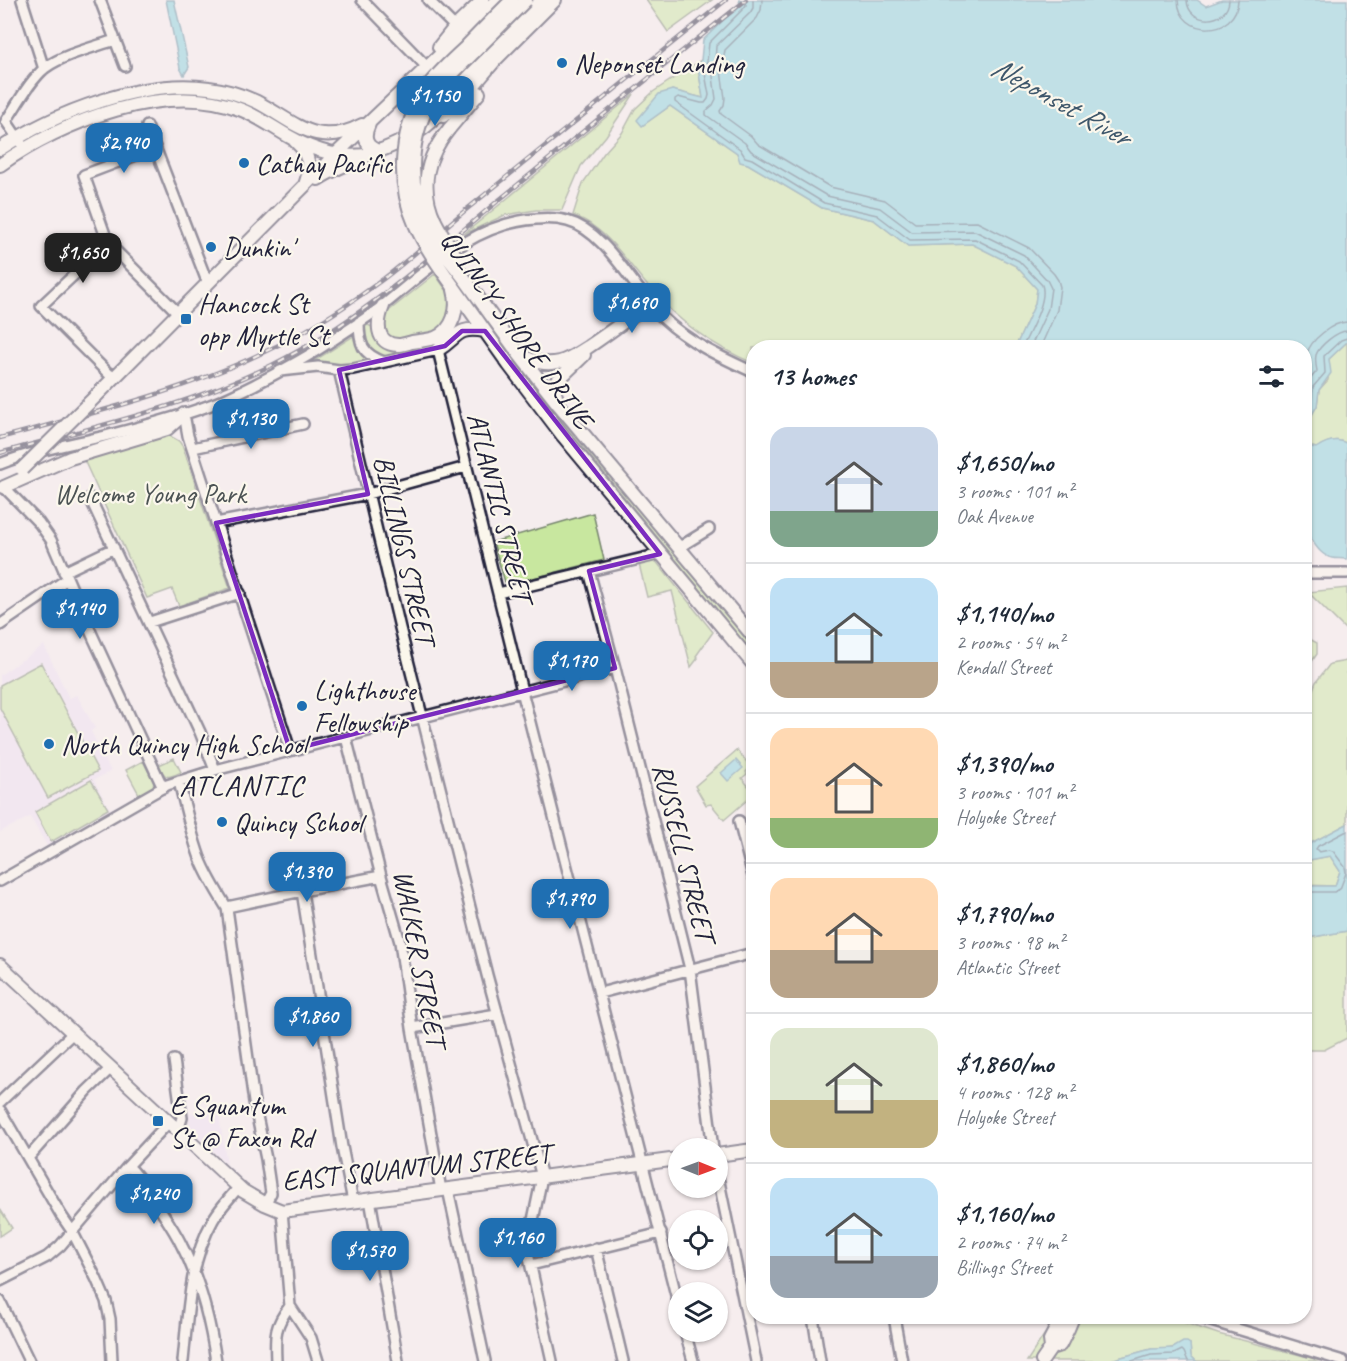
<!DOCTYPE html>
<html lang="en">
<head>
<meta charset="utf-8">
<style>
	:root { --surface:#fff; --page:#f6f6f7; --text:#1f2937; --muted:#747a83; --line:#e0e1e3; --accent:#1f6fb2 }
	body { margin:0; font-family:Caveat,sans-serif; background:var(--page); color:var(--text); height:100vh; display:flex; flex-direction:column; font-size:22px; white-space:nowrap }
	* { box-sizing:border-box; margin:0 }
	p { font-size:20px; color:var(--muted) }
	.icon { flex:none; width:33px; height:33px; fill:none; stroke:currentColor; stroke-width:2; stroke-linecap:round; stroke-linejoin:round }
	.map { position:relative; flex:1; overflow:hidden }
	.details { position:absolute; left:746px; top:340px; width:566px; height:984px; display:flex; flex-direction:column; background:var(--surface); border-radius:24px; box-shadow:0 2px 4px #0004 }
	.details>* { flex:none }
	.needle { width:39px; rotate:91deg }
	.buttons { position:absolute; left:668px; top:1138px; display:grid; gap:12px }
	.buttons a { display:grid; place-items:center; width:60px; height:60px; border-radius:50%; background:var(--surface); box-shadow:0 2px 4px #0004; font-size:30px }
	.price { position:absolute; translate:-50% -51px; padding:0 14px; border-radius:12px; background:var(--accent); color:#fff; font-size:20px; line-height:39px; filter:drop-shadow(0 2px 3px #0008) }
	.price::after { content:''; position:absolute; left:50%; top:36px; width:18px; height:14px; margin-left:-9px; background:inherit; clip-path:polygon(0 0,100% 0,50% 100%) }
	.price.on { background:#222; color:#fff }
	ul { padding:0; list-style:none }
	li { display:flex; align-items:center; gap:18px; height:150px; padding:0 24px }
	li+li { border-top:2px solid var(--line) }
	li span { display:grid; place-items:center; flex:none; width:168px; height:120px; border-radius:18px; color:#555 }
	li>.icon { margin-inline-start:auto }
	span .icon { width:72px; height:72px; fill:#fffc; stroke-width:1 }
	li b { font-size:26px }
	h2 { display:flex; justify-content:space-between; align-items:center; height:72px; padding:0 24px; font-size:26px }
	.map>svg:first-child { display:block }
</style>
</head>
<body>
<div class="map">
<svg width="1347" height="1361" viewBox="0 0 1347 1361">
	<rect width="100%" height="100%" fill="#f5edee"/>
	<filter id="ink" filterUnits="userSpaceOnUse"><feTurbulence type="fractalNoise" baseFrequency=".0167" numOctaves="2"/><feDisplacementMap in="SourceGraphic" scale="12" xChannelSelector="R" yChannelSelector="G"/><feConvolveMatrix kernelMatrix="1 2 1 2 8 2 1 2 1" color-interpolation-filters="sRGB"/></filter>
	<g filter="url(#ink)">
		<path fill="#eee1f1" d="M44 645 69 698 77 695 95 728 91 731 104 758 111 771 94 780 111 811 47 846 30 817 0 832V675Z
			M218 1110 227 1164 190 1130 188 1114Z"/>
		<path fill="#c8e79f" stroke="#75846d" stroke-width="1.5" d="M646 0H712L668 32Z
			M701 60 698 67 703 98 672 90 642 126 670 106 737 153 741 162 748 164 822 208 874 220 908 246 972 244 1016 266 1037 289 1035 304 1015 348H753V363C715 347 680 323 652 291 635 272 614 240 593 226 587 221 580 218 573 215L583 183 604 153 622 133 635 109 653 92Z
			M634 94 606 136 581 166 562 210H536L505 215 464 234Z
			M435 274 447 291 450 298V315L446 324 431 335 397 341 390 337 384 332 385 314Z
			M368 325 374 328 377 338 431 343 432 346 385 357 378 355 367 348 362 329Z
			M355 335C357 347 362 352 371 360V361L353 364H309Z
			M1347 342V444C1337 437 1325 442 1317 448L1307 446 1304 436 1307 423 1317 406 1319 390 1328 380 1329 359Z
			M523 368 753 645V653L520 371Z
			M170 436 179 441 183 447 230 588 179 606 172 589 147 598 84 460 164 437Z
			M593 513 604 560 510 584 505 582 493 542Z
			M655 560 713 632 696 656 698 658 691 667 672 591 647 597 639 564Z
			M1347 588V630H1346L1308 592Z
			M1304 636 1317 643V654L1304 673Z
			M1347 661V824L1311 843 1304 856V706L1309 699 1316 682 1330 664Z
			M41 663 98 771 48 798 0 708V685Z
			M737 750 751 767 746 772 747 774 742 778 753 792V795L724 820 711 804 706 805 695 786Z
			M174 758 181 772C168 778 165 780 159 765Z
			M143 761 154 782 153 787 139 794 126 770Z
			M91 780 108 809 51 842 35 812Z
			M1330 856 1340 871 1335 886 1304 885V861Z
			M1347 931V1038L1324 1050H1304V937L1308 938Z
			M0 1209 12 1228 0 1236Z
			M1054 1317H1168L1218 1334 1324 1361H1196L1191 1356 1190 1344 1166 1349H1151L1107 1361H1027L1052 1323Z"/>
		<path fill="#81d1dc" stroke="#5b8b9c" stroke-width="1.5" d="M166 0H174L189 67 184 75 180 68Z
			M739 0H1197L1206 6 1222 0H1347V342L1329 359 1331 373 1319 390 1317 406 1307 423 1304 436 1307 446 1316 448C1325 442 1337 437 1347 444V559C1342 558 1336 559 1332 558 1317 554 1313 539 1304 530V348H1015L1035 304 1037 289 1016 266 972 244 908 246 874 220 822 208 748 164 740 162 737 153 670 106 642 126 637 120 659 94 672 90 703 98 698 67 701 60 703 40 740 4Z
			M736 760 743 768 728 781 721 773Z
			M1347 824V931L1308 938 1304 937V886H1335L1340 871 1330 856 1304 861V856L1311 843Z
			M1183 1342H1187L1190 1344 1191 1356 1196 1361H1107L1151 1349 1173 1348Z"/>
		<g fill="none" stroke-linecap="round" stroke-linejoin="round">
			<path stroke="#48687b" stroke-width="1.5" d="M745 0 746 5 744 8 709 43 707 62 704 68 709 95 708 99 705 103H701L678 97 675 99V102L740 149 745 157 752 159 824 203 877 215 910 240 975 239 1019 261 1042 285C1048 301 1029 332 1022 348
				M753 0V8L750 13 716 46 715 62 712 69 716 99 713 105 706 111V115L745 143 751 151 827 196 880 208 912 232 975 231 1024 255 1047 280 1051 288 1048 309 1030 348
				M762 0 761 10 757 18 725 50 721 71 725 98 724 105 720 111 721 114 751 136 758 144 830 187 885 200 915 223 977 222 1029 248 1054 274 1058 280 1060 287 1057 310 1040 348
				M1178 0C1179 38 1237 37 1238 0
				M1187 0C1188 26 1228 25 1229 0
				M1304 373C1309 367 1305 362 1307 354 1310 340 1333 322 1347 322
				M1304 403 1306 384 1317 371C1316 366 1315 360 1316 355 1319 346 1337 331 1347 331
				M1304 418 1311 405 1313 387 1325 373 1324 356 1341 340 1347 338
				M1304 892H1334L1340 889 1346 873 1345 867 1333 851 1329 850 1319 852 1316 849 1318 846 1347 831
				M1132 1361 1151 1355 1174 1354 1182 1350 1184 1352 1188 1361"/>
			<defs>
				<path id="minor" d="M22 0 44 69
					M100 0 125 66
					M362 0 427 67
					M428 0 455 27
					M147 126 208 284
					M21 143 6 121C17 105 30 80 45 68 62 55 95 47 115 40
					M155 148 84 175 108 243 178 313
					M108 243 41 306 113 378
					M359 322C359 344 362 354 384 362
					M339 370 400 628 487 975 542 1177 527 1249 552 1361
					M280 371 318 367 339 370 353 369 438 350 522 691 678 1303
					M184 414 188 436 290 750
					M193 448 303 424
					M0 464C35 450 73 444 109 435 145 426 184 416 218 402 230 397 242 391 254 385 279 372 303 360 325 345 345 332 366 319 385 304 431 267 474 223 536 219 546 218 557 218 567 221 607 231 634 291 664 319 690 343 721 357 753 372
					M4 487 39 523 51 540 88 626 163 788
					M90 498 200 732 215 770
					M216 523 368 494 466 467
					M678 548 709 529
					M589 571 615 668 690 969 713 1149
					M64 572 114 548
					M1304 573H1347
					M498 593 660 554
					M150 622 240 593
					M0 625 67 579
					M346 737 381 876 400 942 412 1028 441 1190
					M179 781C185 807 191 833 200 858 207 876 217 892 227 908L254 1102 266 1159 271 1193 265 1204
					M739 821 753 876
					M0 881 167 785 215 770 615 668
					M302 891 342 1147 353 1201
					M227 907 302 891 381 876
					M600 993 753 953
					M412 1028 497 1014
					M174 1060 182 1118 178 1130
					M0 1102 73 1033
					M0 1110 61 1215 72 1231 96 1278 106 1301 110 1319 112 1361
					M28 1158 87 1091 111 1068
					M128 1166C140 1177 147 1190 156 1203 165 1217 175 1231 182 1246 201 1282 210 1321 216 1361
					M717 1172 756 1361
					M448 1189 485 1361
					M370 1199 398 1361
					M282 1211 290 1306 311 1338 318 1361
					M596 1248 623 1361
					M531 1265 661 1233
					M0 1281 47 1257 60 1246 128 1166 169 1122
					M0 1301 29 1361
					M813 1317 820 1361
					M894 1317 902 1361
					M1198 1317 1343 1361
					M685 1332 693 1361
					M183 1361C188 1314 189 1262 213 1220 220 1208 230 1197 239 1187
					M276 1361C275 1336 274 1326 290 1306"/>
				<path id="major" d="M439 47 455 27 483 0
					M443 116 457 105 496 59 555 0
					M369 124C363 137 365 148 380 151
					M449 129 479 93
					M295 141C309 153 312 168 305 185
					M0 149C54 113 143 78 209 88 225 90 242 95 257 102 295 122 316 149 362 125
					M0 165C62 121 167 80 242 110 259 117 274 128 290 137 314 151 346 161 374 153
					M318 179C350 158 389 152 421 130 443 115 457 89 475 69 496 45 520 23 542 0
					M464 278 519 354 559 405 753 636
					M453 286 509 365 563 436 753 664
					M383 306C377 321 374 344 398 345 403 345 408 343 412 342 420 341 428 340 435 338 454 330 459 308 454 290
					M438 350C459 337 456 326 485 331
					M523 356C535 362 545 365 559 362 569 360 578 353 588 347 609 333 629 318 649 303
					M96 396 336 154 498 0
					M557 401 555 392 556 382 584 355
					M4 487 70 458 167 429 184 414
					M0 965 243 1191 265 1204 282 1211 678 1159
					M717 1155 753 1150
					M1051 1348 1050 1340 1062 1317
					M1042 1361 1051 1348 1060 1345 1068 1329 1073 1317"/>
			</defs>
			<use href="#minor" stroke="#22223b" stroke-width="14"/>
			<use href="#major" stroke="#22223b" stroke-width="16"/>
			<use href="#minor" stroke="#fbf7ec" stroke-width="9"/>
			<use href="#major" stroke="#fbf7ec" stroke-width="12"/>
			<defs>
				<path id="rail" d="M0 438C89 414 179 393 262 353 301 335 340 311 375 285 409 261 439 231 472 205 557 136 641 68 726 0
					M0 453C92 427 186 407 272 365 356 323 427 260 499 200 581 133 663 66 746 0"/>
			</defs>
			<use href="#rail" stroke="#22223b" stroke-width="4.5"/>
			<use href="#rail" stroke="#fbf7ec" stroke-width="2" stroke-dasharray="7" stroke-linecap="butt"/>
			<defs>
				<path id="major-bridge" d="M449 129C426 157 419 187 435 221 441 233 449 245 456 257
					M464 278C451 261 436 245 427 226 406 185 409 134 434 96 445 80 458 68 471 55 489 37 508 18 526 0
					M453 286C439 266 425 247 415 224 395 180 400 125 429 85 439 72 452 60 464 49 480 32 496 16 512 0
					M22 469 96 396"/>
			</defs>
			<use href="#major-bridge" stroke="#22223b" stroke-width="16" stroke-linecap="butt"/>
			<use href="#major-bridge" stroke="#fbf7ec" stroke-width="12"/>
		</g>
	</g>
	<path d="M0 0H1347V1361H0ZM462 331H485L660 554 589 571 615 668 290 750 216 523 368 494 339 370 445 346Z" fill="#f5edee" fill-opacity=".55" fill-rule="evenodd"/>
	<path fill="none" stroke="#7b2cbf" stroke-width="4.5" stroke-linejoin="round" d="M462 331H485L660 554 589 571 615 668 290 750 216 523 368 494 339 370 445 346Z"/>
	<g fill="#1f6fb2" stroke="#fbf7ec" stroke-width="2">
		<circle cx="562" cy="63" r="6"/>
		<circle cx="244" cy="163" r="6"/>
		<circle cx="211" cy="247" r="6"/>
		<rect x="180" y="313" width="12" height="12" rx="3"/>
		<circle cx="302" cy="706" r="6"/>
		<circle cx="49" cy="744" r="6"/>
		<circle cx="222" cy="822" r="6"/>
		<rect x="152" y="1115" width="12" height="12" rx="3"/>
	</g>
	<g text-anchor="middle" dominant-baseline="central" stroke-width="4.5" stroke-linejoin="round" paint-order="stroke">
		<g font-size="28" fill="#22223b" stroke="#fbf7ec" text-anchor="start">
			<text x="574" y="63">Neponset Landing</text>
			<text x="256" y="163">Cathay Pacific</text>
			<text x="223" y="247">Dunkin'</text>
			<text x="198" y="303">Hancock St<tspan x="198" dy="32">opp Myrtle St</tspan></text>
			<text x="314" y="690">Lighthouse<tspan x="314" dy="32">Fellowship</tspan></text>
			<text x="61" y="744">North Quincy High School</text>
			<text x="234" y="822">Quincy School</text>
			<text x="170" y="1105">E Squantum<tspan x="170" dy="32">St @ Faxon Rd</tspan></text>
		</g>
		<g font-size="28" fill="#22223b" stroke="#fbf7ec">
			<text transform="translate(517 329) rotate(54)">QUINCY SHORE DRIVE</text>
			<text transform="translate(500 507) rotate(76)">ATLANTIC STREET</text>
			<text transform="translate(405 550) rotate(77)">BILLINGS STREET</text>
			<text transform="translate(684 852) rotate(76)">RUSSELL STREET</text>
			<text transform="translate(420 958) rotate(79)">WALKER STREET</text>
			<text transform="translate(416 1167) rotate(-6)">EAST SQUANTUM STREET</text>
		</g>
		<g font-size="28" fill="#4c5354" stroke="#fbf7ec">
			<text x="150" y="493">Welcome Young Park</text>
		</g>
		<g font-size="30" font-style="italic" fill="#3e576b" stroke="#fbf7ec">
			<text transform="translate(1061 101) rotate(29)">Neponset River</text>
		</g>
		<g font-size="30" letter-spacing="1.5" fill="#22223b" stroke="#fbf7ec">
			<text x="242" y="785">ATLANTIC</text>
		</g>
	</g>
</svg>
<div class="buttons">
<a><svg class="needle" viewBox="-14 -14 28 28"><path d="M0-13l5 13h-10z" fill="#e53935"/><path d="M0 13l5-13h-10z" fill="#747a83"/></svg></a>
<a><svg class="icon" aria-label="locate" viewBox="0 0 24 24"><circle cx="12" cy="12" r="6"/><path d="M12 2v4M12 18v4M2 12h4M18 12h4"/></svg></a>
<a><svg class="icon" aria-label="layers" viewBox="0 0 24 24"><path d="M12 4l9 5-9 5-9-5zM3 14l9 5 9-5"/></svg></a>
</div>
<b class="price" style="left:435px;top:127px">$1,150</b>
<b class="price" style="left:124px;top:174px">$2,940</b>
<b class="price on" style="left:83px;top:284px">$1,650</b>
<b class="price" style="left:632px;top:334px">$1,690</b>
<b class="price" style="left:251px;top:450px">$1,130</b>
<b class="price" style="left:80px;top:640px">$1,140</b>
<b class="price" style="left:572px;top:692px">$1,170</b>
<b class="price" style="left:307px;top:903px">$1,390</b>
<b class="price" style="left:570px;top:930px">$1,790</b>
<b class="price" style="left:313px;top:1048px">$1,860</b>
<b class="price" style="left:154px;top:1225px">$1,240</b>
<b class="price" style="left:518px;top:1269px">$1,160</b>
<b class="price" style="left:370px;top:1282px">$1,570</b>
<section class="details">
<h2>13 homes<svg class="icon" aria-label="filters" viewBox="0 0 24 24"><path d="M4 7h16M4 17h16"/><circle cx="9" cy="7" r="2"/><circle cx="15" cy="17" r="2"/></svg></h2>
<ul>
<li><span style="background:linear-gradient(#c9d6e8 70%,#7fa58c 0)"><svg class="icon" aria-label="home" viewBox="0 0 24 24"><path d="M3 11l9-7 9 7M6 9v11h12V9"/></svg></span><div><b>$1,650/mo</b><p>3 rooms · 101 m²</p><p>Oak Avenue</p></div></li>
<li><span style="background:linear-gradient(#bfe0f5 70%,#b9a48a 0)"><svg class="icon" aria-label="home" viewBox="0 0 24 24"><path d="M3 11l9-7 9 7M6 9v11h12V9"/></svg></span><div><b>$1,140/mo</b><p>2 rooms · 54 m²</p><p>Kendall Street</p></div></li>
<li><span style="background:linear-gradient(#ffd9b3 75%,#8fb573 0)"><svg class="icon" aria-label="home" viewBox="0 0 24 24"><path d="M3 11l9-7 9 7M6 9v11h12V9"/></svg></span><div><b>$1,390/mo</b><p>3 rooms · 101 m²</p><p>Holyoke Street</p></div></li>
<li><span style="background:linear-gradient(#ffd9b3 60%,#b9a48a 0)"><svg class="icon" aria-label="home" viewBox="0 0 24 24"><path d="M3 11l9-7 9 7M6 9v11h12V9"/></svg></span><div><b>$1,790/mo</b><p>3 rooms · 98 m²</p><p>Atlantic Street</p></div></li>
<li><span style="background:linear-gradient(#dfe7d0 60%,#c2b280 0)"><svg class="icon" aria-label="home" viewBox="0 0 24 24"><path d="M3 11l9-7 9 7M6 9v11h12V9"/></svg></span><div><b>$1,860/mo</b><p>4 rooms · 128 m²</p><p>Holyoke Street</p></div></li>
<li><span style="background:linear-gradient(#bfe0f5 65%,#9aa5b1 0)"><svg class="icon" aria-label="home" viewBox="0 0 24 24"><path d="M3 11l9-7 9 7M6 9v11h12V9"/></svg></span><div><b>$1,160/mo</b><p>2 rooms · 74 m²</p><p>Billings Street</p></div></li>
</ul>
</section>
</div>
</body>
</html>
